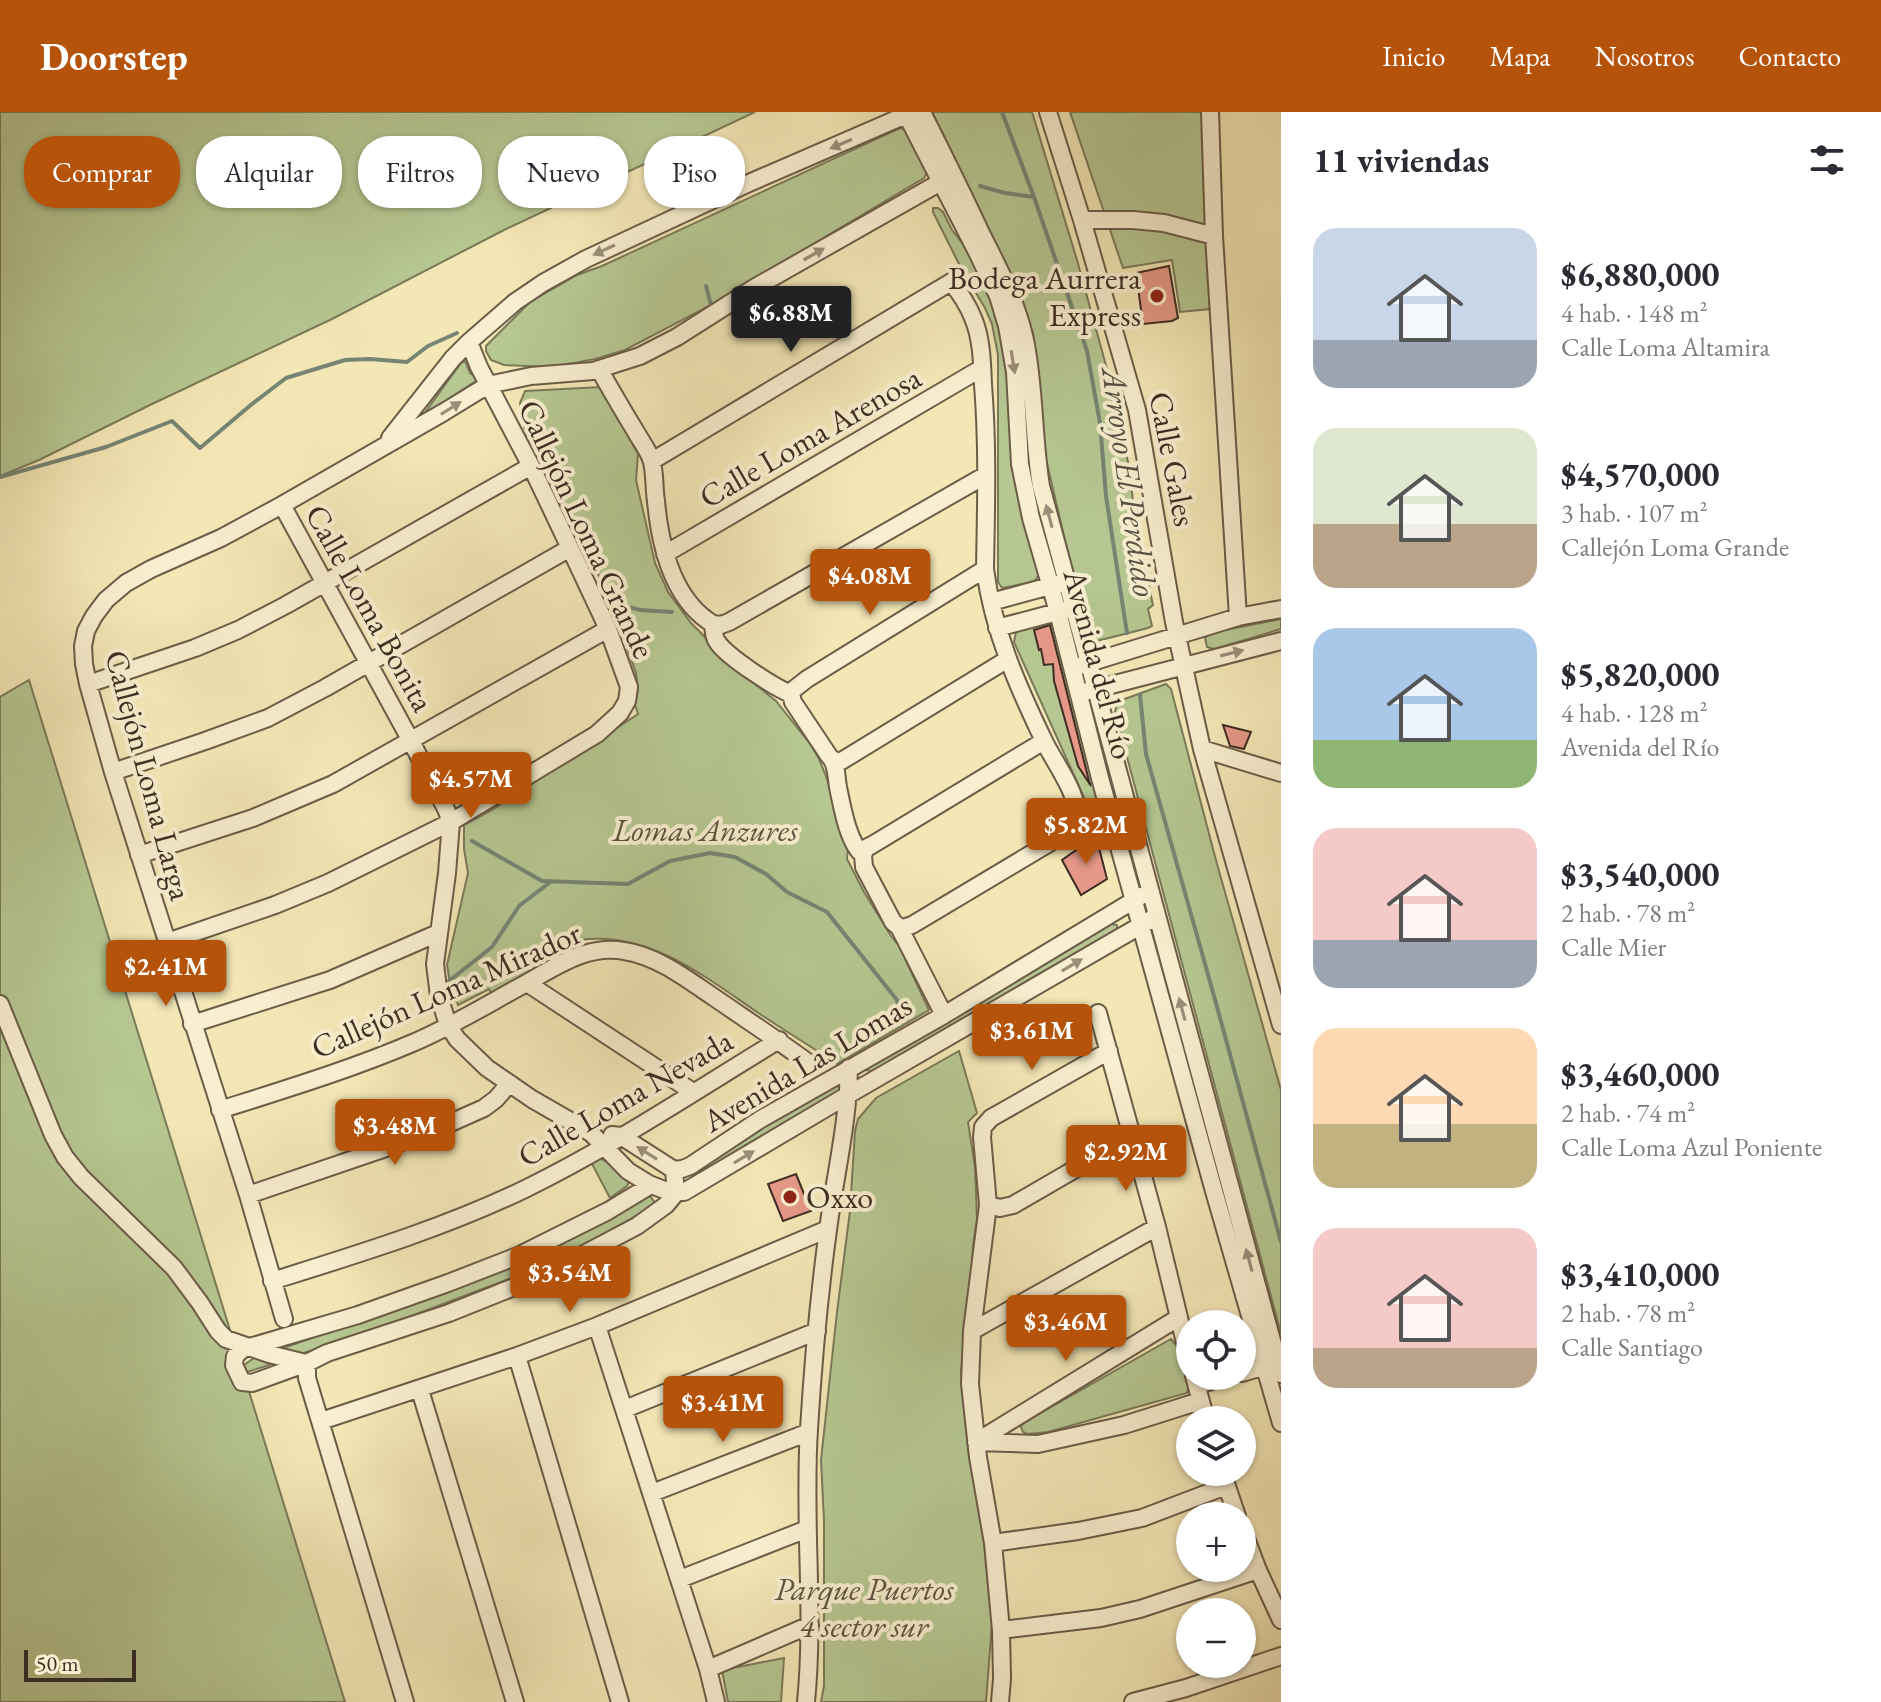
<!DOCTYPE html>
<html lang="es">
<head>
<meta charset="utf-8">
<style>
	:root { --surface:#fff; --page:#f2f2f3; --text:#2b2b33; --muted:#7c7c81; --accent:#b45309 }
	body { margin:0; font-family:"EB Garamond",serif; background:var(--page); color:var(--text); height:100vh; display:flex; flex-direction:column; font-size:30px; white-space:nowrap }
	* { box-sizing:border-box; margin:0 }
	p { font-size:26px; color:var(--muted) }
	.icon { flex:none; width:44px; height:44px; fill:none; stroke:currentColor; stroke-width:2; stroke-linecap:round; stroke-linejoin:round }
	.map { position:relative; flex:1; overflow:hidden }
	.side { display:flex; flex-direction:column; background:var(--surface); width:600px }
	.side>* { flex:none }
	.top-card { position:absolute; left:24px; top:24px; width:760px; height:72px; display:flex; gap:16px }
	.tools { position:absolute; left:1176px; top:1198px; display:grid; gap:16px }
	.tools a { display:grid; place-items:center; width:80px; height:80px; border-radius:50%; background:var(--surface); box-shadow:0 2px 6px #0004; font-size:40px }
	.scale { position:absolute; left:24px; bottom:20px; width:112px; box-sizing:border-box; padding-left:8px; border:4px solid #3e2d23; border-top:0; font-size:22px; line-height:28px; white-space:nowrap; color:#3e2d23; -webkit-text-stroke:6px #f8efd0; paint-order:stroke }
	.price { position:absolute; translate:-50% -68px; padding:0 18px; border-radius:8px; background:var(--accent); color:#fff; font-size:26px; line-height:52px; filter:drop-shadow(0 2px 4px #0008) }
	.price::after { content:''; position:absolute; left:50%; top:48px; width:24px; height:18px; margin-left:-12px; background:inherit; clip-path:polygon(0 0,100% 0,50% 100%) }
	.price.selected { background:#222; color:#fff }
	ul { padding:0; list-style:none }
	li { display:flex; align-items:center; gap:24px; height:200px; padding:0 32px }
	li span { display:grid; place-items:center; flex:none; width:224px; height:160px; border-radius:24px; color:#555 }
	li>.icon { margin-inline-start:auto }
	span .icon { width:96px; height:96px; fill:#fffc; stroke-width:1 }
	li b { font-size:34px }
	h2 { display:flex; justify-content:space-between; align-items:center; height:96px; padding:0 32px; font-size:34px }
	.pill { padding:0 28px; border-radius:32px; background:var(--surface); box-shadow:0 2px 6px #0004; font-size:28px; line-height:72px }
	.pill.selected { background:var(--accent); color:#fff }
	header { display:flex; align-items:center; gap:48px; box-sizing:border-box; height:112px; padding:0 40px; background:var(--accent); color:#fff }
	header strong { font-size:38px }
	nav { display:flex; gap:44px; margin-inline-start:auto; font-size:28px }
	main { display:flex; flex:1; min-height:0 }
	.map>svg:first-child { display:block }
</style>
</head>
<body>
<header>
<strong>Doorstep</strong>
<nav><a>Inicio</a><a>Mapa</a><a>Nosotros</a><a>Contacto</a></nav>
</header>
<main>
<div class="map">
<svg width="1281" height="1590" viewBox="0 0 1281 1590">
	<rect width="100%" height="100%" fill="#f4e7b6"/>
	<filter id="stains"><feTurbulence type="fractalNoise" baseFrequency=".0025" numOctaves="4"/><feColorMatrix values="0 0 0 0 .2 0 0 0 0 .09 0 0 0 0 .02 0 0 0 .5 -.17"/></filter>
	<radialGradient id="worn" r=".72"><stop offset=".6" stop-color="#630" stop-opacity="0"/><stop offset="1" stop-color="#630" stop-opacity=".3"/></radialGradient>
	<path fill="#b6c792" stroke="#7a7a5a" stroke-width="2" d="M0 0H755L506 117 332 207 150 293 39 348 0 364Z
		M932 0H1032L1077 148 1113 279 1128 350 1136 412 1153 493 1148 497 1152 514 1148 516 1093 530 1081 497 1039 317 1038 267 1033 222 1022 187Z
		M1070 0H1202L1210 197 1180 200 1172 148 1123 156Z
		M900 16 905 17 927 61 924 66 711 193 625 238 595 247 552 255 504 253 491 248 486 239V234L530 190 577 163 602 154Z
		M933 96H938L943 100 952 118 975 147 1002 212 1014 316 1020 395 1027 424 1039 457 1038 464 1034 470 1002 476 998 470V243L992 212 985 196 961 156 933 100Z
		M465 249 470 261 479 267 430 299H426L461 251Z
		M601 275 638 342 636 368 655 451 668 480 691 511 740 560 776 589 811 633 819 647 826 664 848 736 847 747 864 780 891 824 899 834 929 898 837 952C812 935 785 919 760 902 708 867 653 822 588 827 573 828 556 839 542 846L545 851 491 881 489 877 458 893 457 890 453 889 447 853 468 761 464 737V713L492 698 638 602 635 593 638 578 636 561 617 508 596 457 569 409 544 349 526 324 520 291 525 279Z
		M1281 507V517L1214 537 1207 535 1205 526 1210 521Z
		M1047 509 1052 512 1056 520 1106 710 1090 715 1094 707 1091 701 1014 530 1016 520Z
		M29 568 345 1590H0V585Z
		M1166 572 1171 577 1217 752 1281 978V1222L1115 600 1117 592 1122 588Z
		M1111 812 1117 813V819L875 960 866 958 867 955 881 945Z
		M959 939 977 1001 968 1010 975 1055 977 1107 973 1134 971 1183 961 1258 968 1337 986 1429 992 1511 986 1590H821L824 1574V1409L821 1348 837 1200 850 1099 855 1019 858 1007 876 986Z
		M837 974 840 975V982L709 1057 705 1053 707 1048 831 975Z
		M599 1046C610 1051 623 1059 629 1070L627 1074 610 1086 591 1050Z
		M649 1084 651 1085 655 1091 648 1097 588 1131 562 1142 533 1158 406 1206 263 1255 247 1260 244 1253 254 1246 393 1198 583 1119Z
		M1171 1227 1178 1235 1189 1274 1187 1281 1048 1320 1028 1322 1023 1320 1021 1315 1023 1311Z
		M784 1546 781 1590H728L722 1558Z"/>
	<g fill="none" stroke-linecap="round" stroke-linejoin="round">
		<path stroke="#768574" stroke-width="4" d="M1002 0 1034 85 1087 239 1100 311 1106 384 1127 521
			M980 74 1005 81 1034 85
			M706 174 711 193
			M0 365 106 335 172 309 200 336 252 292 286 266 345 248 370 247 407 250 428 234 457 221
			M610 490 640 498 672 500
			M1140 583 1146 642 1216 891 1281 1130
			M1085 704 1106 707
			M472 729 542 769 628 772 670 749 710 741 735 745 766 762 787 780 827 800 897 888 899 896V905
			M449 869 492 835 519 794 549 771"/>
	</g>
	<path fill="#e59887" stroke="#3e2d23" stroke-width="2" d="M1169 154 1178 206 1172 209 1143 212 1136 161Z
		M1050 513 1089 669 1091 674 1078 654 1054 569 1053 552 1044 553 1041 537 1039 538 1034 518Z
		M1223 613 1251 620 1244 637 1230 634Z
		M1096 724 1107 767 1081 783 1062 748Z
		M796 1062 811 1099 783 1109 768 1072Z"/>
	<g fill="none" stroke-linecap="round" stroke-linejoin="round">
		<defs>
			<path id="minor" d="M905 0 978 142 998 184 1007 214 1015 260 1020 352 1031 406 1058 500 1100 666 1214 1079 1281 1311
				M922 0C942 40 962 80 981 121 998 155 1017 190 1025 228 1035 276 1033 326 1041 374L1281 1262
				M1048 0 1082 108 1137 298 1174 510 1202 637 1281 913
				M1210 0 1214 124 1238 505
				M1082 108H1133L1164 111 1214 124
				M599 257C611 278 623 299 636 320 641 329 648 338 651 347 655 356 654 379 656 389 660 433 673 488 713 512
				M390 326 453 246 469 230 515 190 543 171 586 147 749 71 913 0
				M652 349 951 170C960 181 968 193 973 206 982 227 982 251 983 273 988 334 986 396 985 457 993 519 1018 575 1045 631 1054 649 1075 678 1076 697 1076 713 1063 721 1051 730L912 813 903 816 899 815
				M282 393 411 629 446 697 451 710 447 761 435 852 439 884 448 913 457 927 487 956 532 987 591 1021 628 1059 649 1072 667 1079 684 1080 848 983 1157 804
				M665 442 982 256
				M991 490 1061 471
				M713 512 721 513 729 510 986 363
				M713 512C714 519 713 525 718 531 729 546 774 575 791 582L793 590 829 644C837 651 836 664 838 675 842 694 848 731 863 743
				M997 516 1065 498
				M1079 554 1238 505 1281 497
				M88 572 195 536 238 518 286 493 531 354
				M1088 579 1281 529
				M791 582 793 578 807 567 985 457
				M1202 637 1281 661
				M834 648 839 650 843 648 1008 547
				M113 660 205 629 268 606 325 576 570 436
				M139 743 253 706 333 672 608 517
				M863 743 866 736 872 733 1044 629
				M863 743 864 755 893 810 899 815 944 903
				M167 830 275 793 328 771 451 710 597 622 620 601 627 589 629 575 608 517 570 436 531 354 479 255 469 230
				M527 871 693 980
				M0 892 53 1023 65 1045 81 1065 174 1156 200 1191 218 1219 226 1227 269 1242 306 1251
				M1098 901 1157 1115 1190 1251
				M192 912 330 868 438 821
				M220 998C286 977 352 957 415 930 452 914 488 892 523 873 554 856 586 832 624 839 658 844 688 868 715 886 747 908 779 929 810 952
				M612 1023 621 1024 674 1058
				M674 1058 682 1057 690 1054 761 1007 944 903 1141 784
				M651 1073 608 1099 520 1143 448 1171 358 1203 243 1237 235 1244 234 1253 242 1270 252 1271 307 1251 327 1241 449 1201 544 1163 637 1114 666 1093 676 1081 674 1058
				M248 1083 386 1036 437 1017 484 996 496 987 509 972
				M988 1093 1000 1096 1013 1093 1132 1024
				M272 1169C358 1142 444 1116 525 1077 613 1034 695 979 779 928
				M284 1207 248 1083 113 660 88 572 84 552 83 534 86 519 94 504 106 488 126 471 151 457 221 426 282 393 444 300 488 273 531 264 593 259 640 244 677 225 754 176 953 63
				M597 1214 708 1557 716 1590
				M972 1219 1157 1115
				M517 1244 620 1590
				M307 1251V1266L405 1590
				M1242 1261 1272 1252
				M1194 1264 1206 1308
				M1197 1273 1230 1264
				M420 1278 515 1590
				M625 1297 817 1219
				M321 1309 517 1244 597 1214 828 1117
				M976 1330 1178 1206
				M976 1330 1038 1332 1124 1313 1200 1289
				M1222 1360 1237 1404
				M652 1381 809 1320
				M1242 1416 1258 1458 1281 1508
				M993 1431 1078 1419 1142 1406 1226 1374
				M680 1467 807 1417
				M1001 1518 1101 1506 1140 1497 1258 1458
				M708 1557 810 1513
				M806 1590C815 1499 803 1408 809 1317 813 1251 819 1184 828 1118 835 1064 848 1011 849 956
				M1000 1590 1002 1567 1001 1518 993 1431 978 1345 970 1272 972 1219 988 1093 982 1025 983 1015 991 1006 1109 939
				M1133 1590 1186 1576 1281 1544"/>
		</defs>
		<use href="#minor" stroke="#6c5c48" stroke-width="20"/>
		<use href="#minor" stroke="#f8efd0" stroke-width="16"/>
	</g>
	<defs><path id="oneway-solid" d="M-6-.8H1V-3.2L6.5 0L1 3.2V.8H-6Z" transform="scale(2)"/></defs>
	<g fill="#9b8e7a">
		<use href="#oneway-solid" transform="translate(841 32) rotate(157)"/>
		<use href="#oneway-solid" transform="translate(604 138) rotate(155)"/>
		<use href="#oneway-solid" transform="translate(814 142) rotate(-30)"/>
		<use href="#oneway-solid" transform="translate(1013 250) rotate(81)"/>
		<use href="#oneway-solid" transform="translate(451 296) rotate(-32)"/>
		<use href="#oneway-solid" transform="translate(1049 404) rotate(-105)"/>
		<use href="#oneway-solid" transform="translate(1232 541) rotate(-14)"/>
		<use href="#oneway-solid" transform="translate(1072 853) rotate(-31)"/>
		<use href="#oneway-solid" transform="translate(1182 897) rotate(-105)"/>
		<use href="#oneway-solid" transform="translate(647 1041) rotate(-148)"/>
		<use href="#oneway-solid" transform="translate(744 1045) rotate(-31)"/>
		<use href="#oneway-solid" transform="translate(1249 1148) rotate(-105)"/>
	</g>
	<g fill="#8f2418" stroke="#f8efd0" stroke-width="3">
		<circle cx="1157" cy="184" r="8"/>
		<circle cx="790" cy="1085" r="8"/>
	</g>
	<g text-anchor="middle" dominant-baseline="central" stroke-width="8" stroke-linejoin="round" paint-order="stroke">
		<g font-size="32" fill="#3e2d23" stroke="#f8efd0" text-anchor="end">
			<text x="1141" y="166">Bodega Aurrera<tspan x="1141" dy="37">Express</tspan></text>
			<text x="806" y="1085" text-anchor="start">Oxxo</text>
		</g>
		<g font-size="32" fill="#3e2d23" stroke="#f8efd0">
			<text transform="translate(810 325) rotate(-30)">Calle Loma Arenosa</text>
			<text transform="translate(1173 347) rotate(79)">Calle Gales</text>
			<text transform="translate(587 417) rotate(65)">Callejón Loma Grande</text>
			<text transform="translate(370 496) rotate(61)">Calle Loma Bonita</text>
			<text transform="translate(1099 552) rotate(75)">Avenida del Río</text>
			<text transform="translate(149 663) rotate(75)">Callejón Loma Larga</text>
			<text transform="translate(446 878) rotate(-24)">Callejón Loma Mirador</text>
			<text transform="translate(807 951) rotate(-31)">Avenida Las Lomas</text>
			<text transform="translate(625 986) rotate(-30)">Calle Loma Nevada</text>
		</g>
		<g font-size="32" font-style="italic" fill="#5c543f" stroke="#f8efd0">
			<text x="705" y="718">Lomas Anzures</text>
			<text x="864" y="1477">Parque Puertos<tspan x="864" dy="37">4 sector sur</tspan></text>
		</g>
		<g font-size="34" font-style="italic" fill="#565245" stroke="#f8efd0">
			<text transform="translate(1130 370) rotate(82)">Arroyo El Perdido</text>
		</g>
	</g>
	<rect width="100%" height="100%" filter="url(#stains)"/>
	<rect width="100%" height="100%" fill="url(#worn)"/>
</svg>
<div class="tools">
<a><svg class="icon" aria-label="locate" viewBox="0 0 24 24"><circle cx="12" cy="12" r="6"/><path d="M12 2v4M12 18v4M2 12h4M18 12h4"/></svg></a>
<a><svg class="icon" aria-label="layers" viewBox="0 0 24 24"><path d="M12 4l9 5-9 5-9-5zM3 14l9 5 9-5"/></svg></a>
<a>+</a>
<a>−</a>
</div>
<div class="scale">50 m</div>
<b class="price selected" style="left:791px;top:242px">$6.88M</b>
<b class="price" style="left:870px;top:505px">$4.08M</b>
<b class="price" style="left:471px;top:708px">$4.57M</b>
<b class="price" style="left:1086px;top:754px">$5.82M</b>
<b class="price" style="left:166px;top:896px">$2.41M</b>
<b class="price" style="left:1032px;top:960px">$3.61M</b>
<b class="price" style="left:395px;top:1055px">$3.48M</b>
<b class="price" style="left:1126px;top:1081px">$2.92M</b>
<b class="price" style="left:570px;top:1202px">$3.54M</b>
<b class="price" style="left:1066px;top:1251px">$3.46M</b>
<b class="price" style="left:723px;top:1332px">$3.41M</b>
<div class="top-card">
<a class="pill selected">Comprar</a>
<a class="pill">Alquilar</a>
<a class="pill">Filtros</a>
<a class="pill">Nuevo</a>
<a class="pill">Piso</a>
</div>
</div>
<section class="side">
<h2>11 viviendas<svg class="icon" aria-label="filters" viewBox="0 0 24 24"><path d="M4 7h16M4 17h16"/><circle cx="9" cy="7" r="2"/><circle cx="15" cy="17" r="2"/></svg></h2>
<ul>
<li><span style="background:linear-gradient(#c9d6e8 70%,#9aa5b1 0)"><svg class="icon" aria-label="home" viewBox="0 0 24 24"><path d="M3 11l9-7 9 7M6 9v11h12V9"/></svg></span><div><b>$6,880,000</b><p>4 hab. · 148 m²</p><p>Calle Loma Altamira</p></div></li>
<li><span style="background:linear-gradient(#dfe7d0 60%,#b9a48a 0)"><svg class="icon" aria-label="home" viewBox="0 0 24 24"><path d="M3 11l9-7 9 7M6 9v11h12V9"/></svg></span><div><b>$4,570,000</b><p>3 hab. · 107 m²</p><p>Callejón Loma Grande</p></div></li>
<li><span style="background:linear-gradient(#a9c7e8 70%,#8fb573 0)"><svg class="icon" aria-label="home" viewBox="0 0 24 24"><path d="M3 11l9-7 9 7M6 9v11h12V9"/></svg></span><div><b>$5,820,000</b><p>4 hab. · 128 m²</p><p>Avenida del Río</p></div></li>
<li><span style="background:linear-gradient(#f6c9c9 70%,#9aa5b1 0)"><svg class="icon" aria-label="home" viewBox="0 0 24 24"><path d="M3 11l9-7 9 7M6 9v11h12V9"/></svg></span><div><b>$3,540,000</b><p>2 hab. · 78 m²</p><p>Calle Mier</p></div></li>
<li><span style="background:linear-gradient(#ffd9b3 60%,#c2b280 0)"><svg class="icon" aria-label="home" viewBox="0 0 24 24"><path d="M3 11l9-7 9 7M6 9v11h12V9"/></svg></span><div><b>$3,460,000</b><p>2 hab. · 74 m²</p><p>Calle Loma Azul Poniente</p></div></li>
<li><span style="background:linear-gradient(#f6c9c9 75%,#b9a48a 0)"><svg class="icon" aria-label="home" viewBox="0 0 24 24"><path d="M3 11l9-7 9 7M6 9v11h12V9"/></svg></span><div><b>$3,410,000</b><p>2 hab. · 78 m²</p><p>Calle Santiago</p></div></li>
</ul>
</section>
</main>
</body>
</html>
